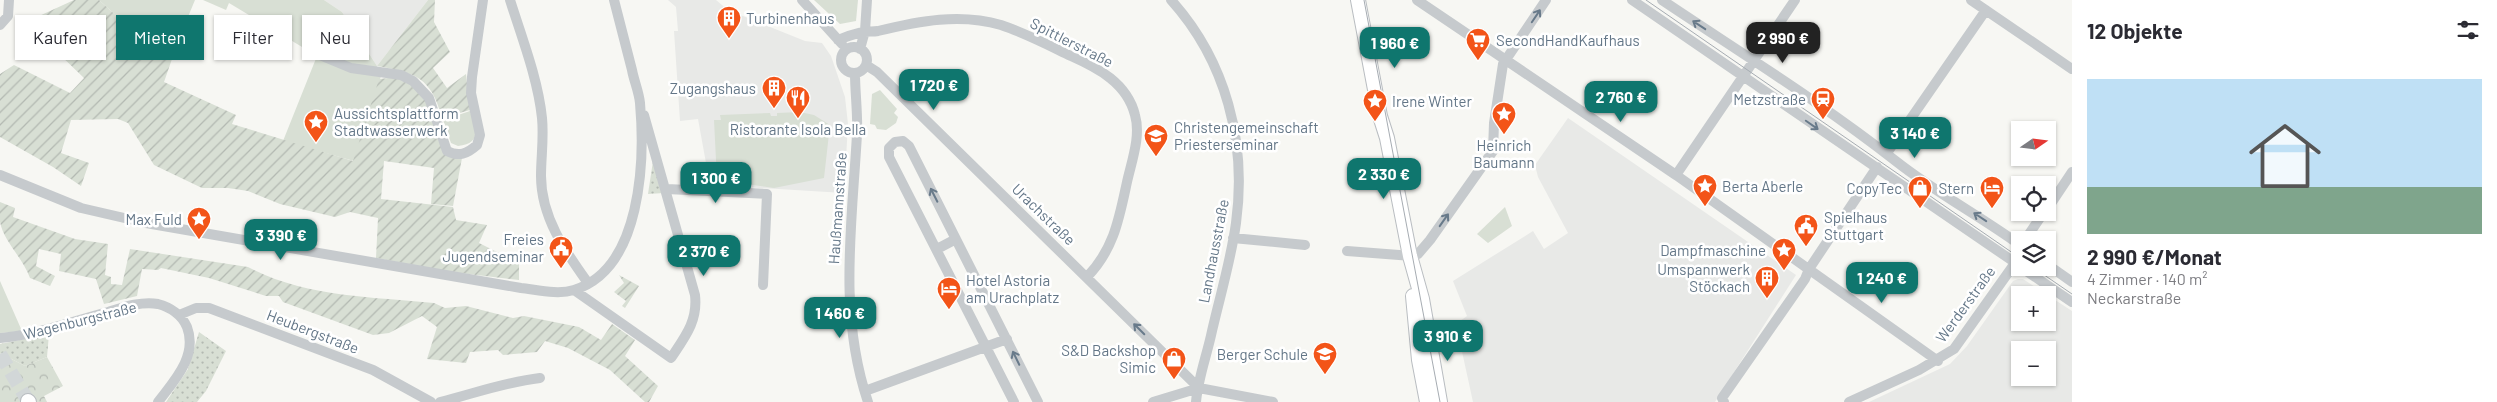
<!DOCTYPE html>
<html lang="de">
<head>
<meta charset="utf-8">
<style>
	:root { --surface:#fff; --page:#f2f2f3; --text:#2b2b33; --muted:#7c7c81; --accent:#0f766e }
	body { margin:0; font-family:Barlow,sans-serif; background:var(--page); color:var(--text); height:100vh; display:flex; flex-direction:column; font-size:19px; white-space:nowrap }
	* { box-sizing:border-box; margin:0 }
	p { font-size:16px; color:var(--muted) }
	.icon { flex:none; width:28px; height:28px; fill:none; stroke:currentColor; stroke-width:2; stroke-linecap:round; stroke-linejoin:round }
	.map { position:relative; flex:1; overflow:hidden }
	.drawer { display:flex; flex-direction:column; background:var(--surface); width:425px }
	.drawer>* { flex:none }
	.banner { position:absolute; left:15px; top:15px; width:475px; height:45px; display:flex; gap:10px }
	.needle { width:32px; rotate:76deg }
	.buttons { position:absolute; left:2011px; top:121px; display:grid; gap:10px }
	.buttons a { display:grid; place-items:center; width:45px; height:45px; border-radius:0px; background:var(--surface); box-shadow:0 1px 4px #0004; font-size:25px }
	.price { position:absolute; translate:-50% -42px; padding:0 11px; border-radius:10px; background:var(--accent); color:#fff; font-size:16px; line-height:32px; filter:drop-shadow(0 1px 2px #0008) }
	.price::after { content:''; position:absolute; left:50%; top:30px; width:15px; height:11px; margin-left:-8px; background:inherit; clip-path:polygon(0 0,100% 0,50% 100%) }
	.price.selected { background:#222; color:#fff }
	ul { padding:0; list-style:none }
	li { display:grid; align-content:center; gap:10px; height:265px; padding:0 15px }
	li span { display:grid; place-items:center; height:155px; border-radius:0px; color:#555 }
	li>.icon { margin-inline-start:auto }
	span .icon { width:90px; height:90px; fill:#fffc; stroke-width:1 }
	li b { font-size:21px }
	h2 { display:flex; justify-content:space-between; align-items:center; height:60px; padding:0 15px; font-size:21px }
	.chip { padding:0 18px; border-radius:0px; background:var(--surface); box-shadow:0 1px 4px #0004; font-size:18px; line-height:45px }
	.chip.selected { background:var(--accent); color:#fff }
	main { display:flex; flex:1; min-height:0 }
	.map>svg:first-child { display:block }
</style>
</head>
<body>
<main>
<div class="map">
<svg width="2072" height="402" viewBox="0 0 2072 402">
	<defs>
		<pattern id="grass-dots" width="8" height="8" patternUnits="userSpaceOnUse" patternTransform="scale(1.25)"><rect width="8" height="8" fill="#d8dfd4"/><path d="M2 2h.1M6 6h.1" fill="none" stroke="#b3b9b2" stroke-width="1.8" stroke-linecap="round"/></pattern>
		<pattern id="forest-crowns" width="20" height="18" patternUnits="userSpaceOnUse" patternTransform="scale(1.25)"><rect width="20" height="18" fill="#d8dfd4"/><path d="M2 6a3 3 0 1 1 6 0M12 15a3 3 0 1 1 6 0" fill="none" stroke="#b3b9b2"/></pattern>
		<pattern id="garden-furrows" width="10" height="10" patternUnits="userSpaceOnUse" patternTransform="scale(1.25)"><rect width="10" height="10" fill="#d8dfd4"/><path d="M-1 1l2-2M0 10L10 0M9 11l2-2" fill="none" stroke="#b3b9b2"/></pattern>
	</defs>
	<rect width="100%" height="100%" fill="#f7f7f3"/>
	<path fill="#e8e9e7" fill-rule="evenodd" d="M324 0H428L377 66 342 12Z
		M668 0H716L728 10 805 41 822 43 831 56 845 97 848 124 844 193 710 185 698 119 680 121 674 31H678L676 7Z
		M1568 118 1796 275 1715 402H1473L1456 324 1467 316 1453 281 1533 231 1544 249 1568 233 1538 177 1535 165Z
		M2018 279H2023L2072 311V402H1869L1950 364 1967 346 2013 281ZM2020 295H2048V322H2020ZM2020 350H2048V378H2020Z"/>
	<path fill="url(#grass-dots)" d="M653 161 664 193 648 194Z
		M199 332 226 351 206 391 197 402H166L188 369Z
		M49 334 47 357 25 366 0 353V344Z"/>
	<path fill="url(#forest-crowns)" d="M0 353 25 366 47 357 63 386 44 396 47 402H0Z"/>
	<path fill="#d8dfd4" d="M99 0H195L180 36 160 39 120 19Z
		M203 0H324L342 12 377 66 381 76 354 161 283 141 317 56 229 3 226 10Z
		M814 0H858L856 21 840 24Z
		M880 90 897 109 894 113 898 117 896 123 886 130 877 129 875 125 870 124 872 94Z
		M470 111C475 128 483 143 458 146L451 143 443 120Z
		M800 112 814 115 830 125 824 178 774 188 717 180 714 120H721L720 115 770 113 771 116H777V113Z
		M1505 207 1512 226 1488 243 1477 234Z
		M0 281 22 331 0 333Z"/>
	<path fill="url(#garden-furrows)" d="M74 0H99L120 19 160 39 180 36 164 82 236 115 232 124 353 161 379 79 398 77 413 84 427 99 439 142 462 158 453 206 431 204 434 168 384 161 381 199 453 207 456 220 487 225 479 243 519 263V280L443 271 376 258 378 218 350 212 335 217 280 204 248 191 228 188H202L154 165 128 123 118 119 71 120 61 153 89 163 81 186 53 167 0 137V74L14 65 70 93 84 78 26 22Z
		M428 0H435L434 22 450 52 433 68 447 88 466 74 470 110 442 118C431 77 416 73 377 66Z
		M0 202 15 208 13 217 75 239 108 244 105 275 111 277V284L122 285 130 249 248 267C304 297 372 297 434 303L445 308 466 306 513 318 524 316 579 327 601 340 612 324 635 340 625 356 658 386 649 402H645L610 370 568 348 545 341 537 352 503 355 498 350 470 352 466 363 427 359 437 327 422 316 389 333 373 335 283 302 279 296H266L209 278 161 268 158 270 142 269 137 296 104 304 96 279 59 271 61 254 39 249 36 266 55 276 50 286 30 278C23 258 4 242 0 222 0 216 0 208 0 202Z
		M619 275 639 286 625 308 622 306 626 301 614 292 624 283Z"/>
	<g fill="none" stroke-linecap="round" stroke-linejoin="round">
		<path stroke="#d2d7d8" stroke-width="14" stroke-dasharray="14 7" stroke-linecap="butt" d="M0 354 28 401"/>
		<defs>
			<path id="major" d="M1358 0 1380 116 1387 138 1410 256 1422 299 1440 402
				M1413 296 1419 360 1427 402
				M28 401 29 402"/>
		</defs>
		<use href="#major" stroke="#b9bdc1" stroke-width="16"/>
		<path stroke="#c6cacd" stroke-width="10" d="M510 0C522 38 538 79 542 118 544 138 541 157 541 176 541 217 565 251 588 283
			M802 0 842 44
			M1171 0C1226 61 1247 142 1236 223 1231 260 1220 296 1212 331 1207 355 1198 378 1196 402
			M1417 0 1676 175 1938 361
			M1632 0 2020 266
			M1662 0C1741 53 1822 103 1897 162 1935 192 1980 216 2020 245
			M1971 0 2072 69
			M0 25 8 16 9 0
			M838 40C846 37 855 33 864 32 868 31 873 32 878 31 919 21 960 13 1001 25 1025 33 1048 45 1071 56 1098 68 1127 83 1135 115 1141 136 1132 160 1127 182 1119 219 1114 249 1087 277
			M841 60a13 13 0 1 1 26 0a13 13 0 1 1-26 0Z
			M860 49 865 31 867 0
			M322 56 351 68 401 75 413 81 429 98 447 151C459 157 467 154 477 145L480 135 471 93 472 77 483 0
			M866 65 877 72 1199 388
			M855 73C855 93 858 114 857 134 852 225 838 313 868 402
			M1887 153 1986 10
			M0 175 81 208 146 223 521 288C538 290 558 295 574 290 642 269 645 160 640 103 639 92 634 81 632 70 626 47 620 23 614 0
			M1676 175 1795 0
			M667 189 767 194 763 285
			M2048 208 2072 172
			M1233 238 1305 245
			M2025 240 2044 212
			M937 249 956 239
			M1347 251 1412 256 1418 254 1430 240 1493 151 1494 123 1503 64 1546 0
			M2048 265 2072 282
			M2022 268 2072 302
			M574 290 671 358C685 337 698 321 695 295L644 115
			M179 315 196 308H209L373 370 431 402
			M0 338C36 335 73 321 108 312 124 307 142 301 158 304 170 307 182 315 187 327 198 356 174 381 158 402
			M865 391 1007 339
			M440 402C473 394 505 382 540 378
			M1014 402 889 157V148L895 142 903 141 909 146 1038 402
			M1153 402 1199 388 1273 402
			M1724 402 1722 398 1805 279 1809 269 1877 167
			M1849 402 1919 370 1954 349 2020 256"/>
		<use href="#major" stroke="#fff" stroke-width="14"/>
		<path stroke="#a6acb2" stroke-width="1" d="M1364 0 1440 402
			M1646 0 2020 258
			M2034 268 2072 294"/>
	</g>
	<defs><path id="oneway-shaft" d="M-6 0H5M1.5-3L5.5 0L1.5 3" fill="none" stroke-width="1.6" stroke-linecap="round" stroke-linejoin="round" transform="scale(1.25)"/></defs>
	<g stroke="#687a8a">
		<use href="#oneway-shaft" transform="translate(1536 16) rotate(-56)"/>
		<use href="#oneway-shaft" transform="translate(1699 25) rotate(-147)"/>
		<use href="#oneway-shaft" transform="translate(1812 125) rotate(35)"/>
		<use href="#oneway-shaft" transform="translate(934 195) rotate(-117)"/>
		<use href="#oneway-shaft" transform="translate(1980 217) rotate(-146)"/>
		<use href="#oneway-shaft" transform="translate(1444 220) rotate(-55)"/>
		<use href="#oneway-shaft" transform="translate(1139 329) rotate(-135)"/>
		<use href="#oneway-shaft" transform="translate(1016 358) rotate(-116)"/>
	</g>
	<defs>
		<symbol id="building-pin" viewBox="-11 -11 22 30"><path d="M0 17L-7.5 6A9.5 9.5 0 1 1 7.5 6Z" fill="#f35418" stroke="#fff"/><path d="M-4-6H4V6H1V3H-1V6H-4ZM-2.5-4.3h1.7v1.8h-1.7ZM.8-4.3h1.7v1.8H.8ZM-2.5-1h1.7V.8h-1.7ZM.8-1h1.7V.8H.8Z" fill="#fff"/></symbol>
		<symbol id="supermarket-pin" viewBox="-11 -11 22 30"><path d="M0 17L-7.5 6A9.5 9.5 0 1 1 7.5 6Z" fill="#f35418" stroke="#fff"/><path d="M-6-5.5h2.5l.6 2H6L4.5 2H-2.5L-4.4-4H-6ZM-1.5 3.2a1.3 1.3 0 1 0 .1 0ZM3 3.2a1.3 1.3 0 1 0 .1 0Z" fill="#fff"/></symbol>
		<symbol id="restaurant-pin" viewBox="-11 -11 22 30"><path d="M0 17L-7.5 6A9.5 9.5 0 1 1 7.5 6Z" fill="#f35418" stroke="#fff"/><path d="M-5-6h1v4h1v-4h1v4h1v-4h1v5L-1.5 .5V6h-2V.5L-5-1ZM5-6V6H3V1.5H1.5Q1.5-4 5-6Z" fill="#fff"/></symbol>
		<symbol id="station-pin" viewBox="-11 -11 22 30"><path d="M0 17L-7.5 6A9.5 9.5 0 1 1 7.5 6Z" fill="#f35418" stroke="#fff"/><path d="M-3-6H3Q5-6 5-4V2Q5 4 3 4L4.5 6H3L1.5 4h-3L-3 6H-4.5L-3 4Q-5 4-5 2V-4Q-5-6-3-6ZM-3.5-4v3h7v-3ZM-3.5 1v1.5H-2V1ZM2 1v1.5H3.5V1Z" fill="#fff"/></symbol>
		<symbol id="sight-pin" viewBox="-11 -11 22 30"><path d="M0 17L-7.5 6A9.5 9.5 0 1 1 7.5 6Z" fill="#f35418" stroke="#fff"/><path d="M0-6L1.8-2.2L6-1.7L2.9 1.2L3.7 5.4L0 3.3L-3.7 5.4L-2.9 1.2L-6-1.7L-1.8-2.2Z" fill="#fff"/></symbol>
		<symbol id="university-pin" viewBox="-11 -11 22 30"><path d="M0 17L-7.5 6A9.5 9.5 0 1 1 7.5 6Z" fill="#f35418" stroke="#fff"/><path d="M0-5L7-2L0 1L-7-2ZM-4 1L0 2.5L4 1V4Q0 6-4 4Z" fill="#fff"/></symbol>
		<symbol id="shop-pin" viewBox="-11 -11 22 30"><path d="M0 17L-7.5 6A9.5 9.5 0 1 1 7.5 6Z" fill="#f35418" stroke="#fff"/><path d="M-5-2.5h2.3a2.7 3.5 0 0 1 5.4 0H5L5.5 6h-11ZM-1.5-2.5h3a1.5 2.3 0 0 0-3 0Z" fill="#fff"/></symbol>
		<symbol id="hotel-pin" viewBox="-11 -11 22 30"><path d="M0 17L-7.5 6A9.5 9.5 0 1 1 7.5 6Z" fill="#f35418" stroke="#fff"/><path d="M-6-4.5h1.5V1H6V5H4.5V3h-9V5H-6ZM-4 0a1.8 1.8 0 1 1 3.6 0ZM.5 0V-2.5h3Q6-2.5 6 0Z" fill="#fff"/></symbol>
		<symbol id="civic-pin" viewBox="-11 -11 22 30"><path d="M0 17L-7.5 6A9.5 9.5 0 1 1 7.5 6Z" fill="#f35418" stroke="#fff"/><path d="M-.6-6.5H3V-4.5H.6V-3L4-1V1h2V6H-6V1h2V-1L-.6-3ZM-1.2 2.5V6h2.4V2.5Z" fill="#fff"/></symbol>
		<symbol id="school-pin" viewBox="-11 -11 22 30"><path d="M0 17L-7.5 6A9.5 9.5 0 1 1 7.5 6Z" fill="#f35418" stroke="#fff"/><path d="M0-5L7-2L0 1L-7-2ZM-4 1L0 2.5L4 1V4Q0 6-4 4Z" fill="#fff"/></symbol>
	</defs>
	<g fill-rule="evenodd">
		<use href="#building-pin" x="715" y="4" width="28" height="38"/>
		<use href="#supermarket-pin" x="1464" y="26" width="28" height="38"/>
		<use href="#building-pin" x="760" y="74" width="28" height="38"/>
		<use href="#restaurant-pin" x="784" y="84" width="28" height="38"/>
		<use href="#station-pin" x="1809" y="85" width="28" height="38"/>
		<use href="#sight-pin" x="1361" y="87" width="28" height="38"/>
		<use href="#sight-pin" x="1490" y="100" width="28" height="38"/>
		<use href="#sight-pin" x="302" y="108" width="28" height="38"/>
		<use href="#university-pin" x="1142" y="122" width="28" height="38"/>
		<use href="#sight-pin" x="1691" y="172" width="28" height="38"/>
		<use href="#shop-pin" x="1906" y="174" width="28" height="38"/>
		<use href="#hotel-pin" x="1978" y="174" width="28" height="38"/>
		<use href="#sight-pin" x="185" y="205" width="28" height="38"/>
		<use href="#civic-pin" x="1792" y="212" width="28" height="38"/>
		<use href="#civic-pin" x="547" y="234" width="28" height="38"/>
		<use href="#sight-pin" x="1770" y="236" width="28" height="38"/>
		<use href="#building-pin" x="1753" y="264" width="28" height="38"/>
		<use href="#hotel-pin" x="935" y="275" width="28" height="38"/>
		<use href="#school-pin" x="1311" y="340" width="28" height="38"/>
		<use href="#shop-pin" x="1160" y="345" width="28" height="38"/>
	</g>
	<g text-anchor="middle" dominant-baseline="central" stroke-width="5" stroke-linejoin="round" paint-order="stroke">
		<g font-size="15" fill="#637687" stroke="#fff" text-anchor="end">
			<text x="746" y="18" text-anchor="start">Turbinenhaus</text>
			<text x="1496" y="40" text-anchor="start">SecondHandKaufhaus</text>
			<text x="756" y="88">Zugangshaus</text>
			<text x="1806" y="99">Metzstraße</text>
			<text x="1392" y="101" text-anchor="start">Irene Winter</text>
			<text x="334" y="113" text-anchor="start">Aussichtsplattform<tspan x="334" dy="17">Stadtwasserwerk</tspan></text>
			<text x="1174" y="127" text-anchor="start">Christengemeinschaft<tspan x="1174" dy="17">Priesterseminar</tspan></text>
			<text x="798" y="129" text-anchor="middle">Ristorante Isola Bella</text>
			<text x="1504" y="145" text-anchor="middle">Heinrich<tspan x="1504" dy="17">Baumann</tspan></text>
			<text x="1722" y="186" text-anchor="start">Berta Aberle</text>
			<text x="1902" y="188">CopyTec</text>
			<text x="1974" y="188">Stern</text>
			<text x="1824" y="217" text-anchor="start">Spielhaus<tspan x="1824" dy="17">Stuttgart</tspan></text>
			<text x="182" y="219">Max Fuld</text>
			<text x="544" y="239">Freies<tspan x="544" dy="17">Jugendseminar</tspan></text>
			<text x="1766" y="250">Dampfmaschine</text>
			<text x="1750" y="269">Umspannwerk<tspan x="1750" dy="17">Stöckach</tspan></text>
			<text x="966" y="280" text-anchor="start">Hotel Astoria<tspan x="966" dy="17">am Urachplatz</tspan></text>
			<text x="1156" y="350">S&amp;D Backshop<tspan x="1156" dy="17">Simic</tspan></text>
			<text x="1308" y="354">Berger Schule</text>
		</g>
		<g font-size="15" fill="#637687" stroke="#fff">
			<text transform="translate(1072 42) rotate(27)">Spittlerstraße</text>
			<text transform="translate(837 208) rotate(-86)">Haußmannstraße</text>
			<text transform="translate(1044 214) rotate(44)">Urachstraße</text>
			<text transform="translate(1213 251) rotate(-79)">Landhausstraße</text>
			<text transform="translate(1965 304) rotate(-54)">Werderstraße</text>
			<text transform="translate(80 320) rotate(-14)">Wagenburgstraße</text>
			<text transform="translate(313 331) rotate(21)">Heubergstraße</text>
		</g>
	</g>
</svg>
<div class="buttons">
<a><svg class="needle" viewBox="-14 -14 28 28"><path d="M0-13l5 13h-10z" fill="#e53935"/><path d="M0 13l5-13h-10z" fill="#7c7c81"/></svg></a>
<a><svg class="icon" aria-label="locate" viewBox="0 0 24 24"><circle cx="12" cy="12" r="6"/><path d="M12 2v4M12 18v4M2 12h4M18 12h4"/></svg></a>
<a><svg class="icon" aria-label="layers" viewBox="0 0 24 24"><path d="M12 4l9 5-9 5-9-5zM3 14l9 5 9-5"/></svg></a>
<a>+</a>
<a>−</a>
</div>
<b class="price selected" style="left:1783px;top:64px">2 990 €</b>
<b class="price" style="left:1395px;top:69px">1 960 €</b>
<b class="price" style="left:934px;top:111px">1 720 €</b>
<b class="price" style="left:1621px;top:123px">2 760 €</b>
<b class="price" style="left:1915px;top:159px">3 140 €</b>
<b class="price" style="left:1384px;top:200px">2 330 €</b>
<b class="price" style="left:716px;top:204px">1 300 €</b>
<b class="price" style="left:281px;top:261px">3 390 €</b>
<b class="price" style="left:704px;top:277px">2 370 €</b>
<b class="price" style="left:1882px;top:304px">1 240 €</b>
<b class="price" style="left:840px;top:339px">1 460 €</b>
<b class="price" style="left:1448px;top:362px">3 910 €</b>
<div class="banner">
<a class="chip">Kaufen</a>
<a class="chip selected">Mieten</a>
<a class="chip">Filter</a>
<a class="chip">Neu</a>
</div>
</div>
<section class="drawer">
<h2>12 Objekte<svg class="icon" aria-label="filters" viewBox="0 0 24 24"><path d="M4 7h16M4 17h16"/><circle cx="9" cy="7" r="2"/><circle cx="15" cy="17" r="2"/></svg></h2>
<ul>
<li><span style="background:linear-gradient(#bfe0f5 70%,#7fa58c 0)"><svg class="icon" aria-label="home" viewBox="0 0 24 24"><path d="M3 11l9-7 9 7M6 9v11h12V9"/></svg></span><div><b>2 990 €/Monat</b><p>4 Zimmer · 140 m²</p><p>Neckarstraße</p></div></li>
</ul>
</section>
</main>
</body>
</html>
